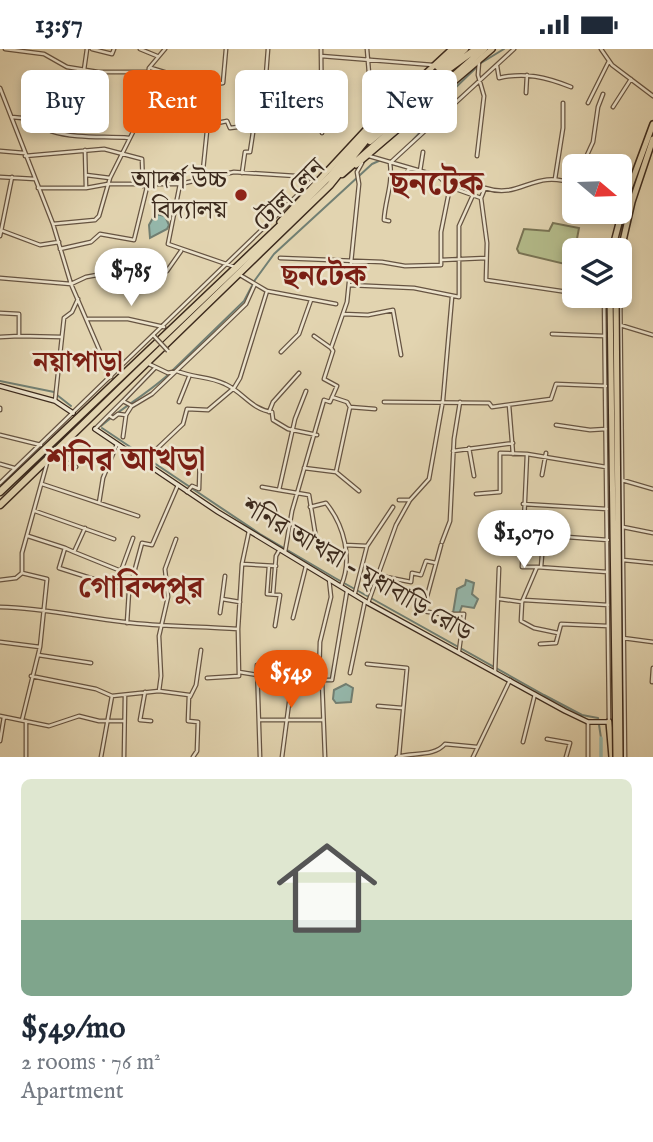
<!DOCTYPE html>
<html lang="en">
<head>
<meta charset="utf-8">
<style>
	:root { --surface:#fff; --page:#f2f2f3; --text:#1f2937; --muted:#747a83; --line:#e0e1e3; --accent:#ea580c }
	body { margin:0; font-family:"IM FELL English","Noto Serif Bengali",serif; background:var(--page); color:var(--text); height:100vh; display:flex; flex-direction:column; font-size:26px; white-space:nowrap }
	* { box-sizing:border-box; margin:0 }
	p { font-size:23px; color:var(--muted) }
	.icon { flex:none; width:38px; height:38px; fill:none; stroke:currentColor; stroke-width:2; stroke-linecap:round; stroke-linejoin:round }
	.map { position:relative; height:708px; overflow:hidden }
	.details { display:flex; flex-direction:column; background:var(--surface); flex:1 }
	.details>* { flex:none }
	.hud { position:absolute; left:21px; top:21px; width:612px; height:63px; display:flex; gap:14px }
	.needle { width:46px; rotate:109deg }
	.tools { position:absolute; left:562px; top:105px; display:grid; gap:14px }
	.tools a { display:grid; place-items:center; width:70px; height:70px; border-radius:10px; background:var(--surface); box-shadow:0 4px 10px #0003; font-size:35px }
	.price { position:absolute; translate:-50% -60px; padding:0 16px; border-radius:24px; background:#fff; color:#222; font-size:23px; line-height:46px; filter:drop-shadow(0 2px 4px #0008) }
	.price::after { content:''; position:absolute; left:50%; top:42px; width:21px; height:16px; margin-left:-10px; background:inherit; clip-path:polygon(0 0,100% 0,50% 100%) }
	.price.on { background:var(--accent); color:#fff }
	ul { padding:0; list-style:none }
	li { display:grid; align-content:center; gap:14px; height:371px; padding:0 21px }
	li+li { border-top:2px solid var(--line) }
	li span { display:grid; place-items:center; height:217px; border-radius:10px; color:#555 }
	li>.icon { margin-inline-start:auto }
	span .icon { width:126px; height:126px; fill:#fffc; stroke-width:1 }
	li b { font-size:30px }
	.tag { padding:0 24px; border-radius:10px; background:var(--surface); box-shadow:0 4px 10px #0003; font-size:24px; line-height:63px }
	.tag.on { background:var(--accent); color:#fff }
	.status { display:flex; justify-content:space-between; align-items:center; height:49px; padding:0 35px; background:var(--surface); direction:ltr }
	.status svg { height:19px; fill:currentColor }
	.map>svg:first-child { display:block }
</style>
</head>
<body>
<div class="status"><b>13:57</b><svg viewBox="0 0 49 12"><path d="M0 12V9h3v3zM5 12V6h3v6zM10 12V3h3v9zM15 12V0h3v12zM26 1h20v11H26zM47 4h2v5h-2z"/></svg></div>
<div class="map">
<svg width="653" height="708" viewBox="0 0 653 708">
	<rect width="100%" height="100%" fill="#e2d4b0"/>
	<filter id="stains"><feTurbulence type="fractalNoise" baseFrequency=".00286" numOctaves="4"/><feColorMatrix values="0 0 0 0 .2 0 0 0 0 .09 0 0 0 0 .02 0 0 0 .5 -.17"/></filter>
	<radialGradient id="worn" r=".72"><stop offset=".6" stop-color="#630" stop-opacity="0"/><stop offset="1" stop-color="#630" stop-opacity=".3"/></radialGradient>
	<path fill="#b4bc8b" stroke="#787354" stroke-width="2" d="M553 174 579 179 573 211 569 216 519 204 517 200 524 180 549 182Z"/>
	<path fill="#95b8ac" stroke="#717f73" stroke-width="2" d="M155 165 165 167 169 176 167 180 150 189 149 176Z
		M466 531 474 534 472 545 478 550 474 559 462 557 459 565 453 564 457 540 465 536Z
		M346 635 353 639 351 653 336 654 333 650 334 641Z"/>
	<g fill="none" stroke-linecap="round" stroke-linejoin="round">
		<path stroke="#717f73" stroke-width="2" d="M413 91 424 79V69L481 14 504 0
			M173 321 244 252 255 231 274 205 372 115 381 111
			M0 332 54 343
			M57 346 71 357
			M101 377C123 358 147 345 169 325
			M102 379 260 485 335 529 544 646 582 666 598 669 601 689"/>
		<path stroke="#95b8ac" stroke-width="3.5" d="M601 708V689"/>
		<defs>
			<path id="street" d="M5 0 44 5 67 18 98 23H148
				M92 0 112 5 114 0
				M140 0 157 7
				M321 0 322 84
				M367 0 373 73
				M601 0 612 16 653 47
				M321 7 433 16
				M497 17 499 29C525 23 546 28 571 38
				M151 19 206 36 223 34 226 0
				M84 21 87 0
				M0 39 53 175 71 235 111 328
				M526 44 527 26
				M145 53 177 56
				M588 54 609 12
				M613 58 631 30
				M12 68 51 72V82C76 90 103 87 129 89
				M208 76 227 72 230 79 329 67
				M262 77 268 0
				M0 102 24 104
				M25 107 104 100 142 110 143 137
				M369 107 438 127 450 138 481 149
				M477 107 484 47 478 26 479 13
				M582 117 593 93 598 58 603 45
				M420 122 423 103
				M242 124 245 103H250L254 77
				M86 126 110 129
				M0 128 35 130
				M405 128 409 119
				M555 130 563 79V54
				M202 131 208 72 202 69 206 36
				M180 135 168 195 235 218
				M574 135C533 119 522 151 485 139L481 149 487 194 486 231 574 244
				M38 139H86
				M620 149 632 153
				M389 172 384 171C385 151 393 136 390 114L514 0
				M53 175 95 171 99 167 110 129 144 61 149 19 165 0
				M0 181 40 196 59 193
				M0 187 12 128
				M578 198 587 201
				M60 200 91 193 100 185 134 191 147 138
				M280 209 382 213 405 217 441 216V183L450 138
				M441 211 486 209
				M0 229 71 235 86 228 135 219 167 222 181 202
				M620 234 625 708
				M349 236 414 239 459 248V177L473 146
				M267 242 336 255
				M604 247 609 673
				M0 264 19 265V287L62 288
				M343 265 368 266 393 261 401 306
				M88 270H128L164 278
				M620 276 653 286
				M552 285 604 287
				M314 287 331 299
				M0 288 19 287
				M281 303 299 285 311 251
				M149 315 168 324 177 322C193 329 209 327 225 335 243 343 252 361 272 363L273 371 288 380 317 386
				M155 319 123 352 132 357 152 345 215 285 246 255 255 235
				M306 342 295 370 279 441 309 446 317 495
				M332 348 347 353 350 358 336 423
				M55 352 64 269 72 263 78 250
				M179 353 189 328
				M384 353 489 354 492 358 551 350 556 335 606 337
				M509 356 513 405
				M350 358 375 360
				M0 359V361
				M269 363 273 353 299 324
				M110 367 113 369 118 365 126 366 131 358
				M556 376 590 381 606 380
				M95 380 123 352
				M0 386 41 396
				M123 388 126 366
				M469 399 474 427
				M453 402 513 394
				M527 405 522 518H537
				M53 407 76 418
				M143 413 183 375 187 360 208 361 234 339 240 329 267 242 240 226
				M0 415 14 419
				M304 419 336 423 359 442
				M542 426 546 404
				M622 431 653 440
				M0 434 313 131 311 128 234 123 180 135H108L86 139 85 101
				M42 435 138 467
				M262 438 279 441
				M187 443 192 437 199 440 200 406
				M476 445 500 443V404L527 405 606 418
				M399 451H410
				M99 454 103 429 117 395
				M523 455 607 460
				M310 458 326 454C344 476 353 510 341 537
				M35 462 114 490
				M623 478 653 484
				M85 479 74 503 65 499 59 519 128 541
				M521 480 544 483 541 518
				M28 487 65 499
				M567 488 608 491
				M442 493 450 472 454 390 460 353
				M345 496 367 497
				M441 496 423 562 440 565H464L459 602
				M74 503 121 522 133 489
				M285 503 292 462 324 351 330 353 337 337 324 330 333 302 331 299 347 253 359 135 357 123 362 114
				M623 511 653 514
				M242 515 276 517
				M269 517 267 545 280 546 275 577
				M376 526 411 533 412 524 421 526 426 512 436 514
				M225 527 222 550 240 553
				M0 531 16 529 22 524
				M355 544 367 497 393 458
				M273 545 276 507 280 500
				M500 550 522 553
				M524 551 608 556
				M368 554 396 476 410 451 429 430 443 351 452 248
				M0 558C42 559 82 568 124 573 162 578 200 577 238 580
				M220 564 222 550
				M293 569 306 517
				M127 574 129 542 142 494 152 496 178 436
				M558 584 534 579 521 572 522 553 537 518 607 523
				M623 589 653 593
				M0 593 40 598
				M540 595 556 594 561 575 608 577
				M38 606 91 614
				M367 615 407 619 399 706
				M257 616 260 708
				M239 623 257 626
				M495 623 499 519
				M350 624 365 552
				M31 627 96 640 112 647 159 642 189 646 188 672 198 673 197 702 193 708
				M207 629 239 627 238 580 242 515 249 482
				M319 629 320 593 331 548 329 530
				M322 632 325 708
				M652 633 653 619
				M159 642 161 627 159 587 168 548 165 520 176 490
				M145 643 140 671 151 672
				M190 648 196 636 201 601
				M378 657 402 659
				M0 667 49 677 79 667 99 672H124
				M22 671 40 598 47 530 22 524V504L47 414
				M260 671H322
				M26 672V708
				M547 690 570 694 566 708
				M0 692 4 668
				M523 693 535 645
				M101 708 112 647
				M124 708 125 647
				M282 708 292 631H332L347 542
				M397 708C413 703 434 708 445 695L477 698
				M473 708 510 631
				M588 708V673"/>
			<path id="secondary" d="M0 337 55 352 73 364
				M95 380 218 463 368 554 565 662 588 673H609"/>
			<path id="primary" d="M356 116 492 0
				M280 173 372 74 452 0
				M612 201 625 151 653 75
				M620 205 632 153 653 90
				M609 673 612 708"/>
			<path id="highway" d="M438 18 457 0
				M436 29 476 0
				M370 92 442 31
				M342 125 484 0
				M0 443 287 170 331 126 373 77
				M0 456 330 136 375 80 465 0"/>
		</defs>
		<use href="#street" stroke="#665442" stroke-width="5"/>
		<use href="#secondary" stroke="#3c2a1d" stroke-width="6"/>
		<use href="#primary" stroke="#3c2a1d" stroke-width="8"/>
		<use href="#highway" stroke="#3c2a1d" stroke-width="9"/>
		<use href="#street" stroke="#ece3cc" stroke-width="2.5"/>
		<use href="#secondary" stroke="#ece3cc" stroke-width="3.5"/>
		<use href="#primary" stroke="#e2d4b0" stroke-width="5"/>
		<use href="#highway" stroke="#e2d4b0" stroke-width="6"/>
		<defs>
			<path id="street-bridge" d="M154 287 168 302"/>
			<path id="primary-bridge" d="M610 247 616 708
				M616 247 620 708"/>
		</defs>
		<use href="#street-bridge" stroke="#665442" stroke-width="5" stroke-linecap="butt"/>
		<use href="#primary-bridge" stroke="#3c2a1d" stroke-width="8" stroke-linecap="butt"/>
		<use href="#street-bridge" stroke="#ece3cc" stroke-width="2.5"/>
		<use href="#primary-bridge" stroke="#e2d4b0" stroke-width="5"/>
	</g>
	<circle fill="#8f2418" stroke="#ece3cc" stroke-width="2.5" cx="241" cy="146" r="7"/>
	<g text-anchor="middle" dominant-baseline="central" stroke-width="5" stroke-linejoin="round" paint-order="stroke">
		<g font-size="26" fill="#3c2a1d" stroke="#ece3cc" text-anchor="end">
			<text x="227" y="131">আদর্শ উচ্চ<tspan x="227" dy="30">বিদ্যালয়</tspan></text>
		</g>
		<g font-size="26" fill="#3c2a1d" stroke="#ece3cc">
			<text transform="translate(289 146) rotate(-45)">টোল লেন</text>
			<text transform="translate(357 521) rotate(30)">শনির আখরা - মৃধাবাড়ি রোড</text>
		</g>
		<g font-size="28" font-weight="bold" fill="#7a1f14" stroke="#ece3cc">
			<text x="78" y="314">নয়াপাড়া</text>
		</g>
		<g font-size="30" font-weight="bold" fill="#7a1f14" stroke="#ece3cc">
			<text x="324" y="228">ছনটেক</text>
			<text x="141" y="540">গোবিন্দপুর</text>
		</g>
		<g font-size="33" font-weight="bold" fill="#7a1f14" stroke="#ece3cc">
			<text x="437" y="136">ছনটেক</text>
			<text x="126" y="412">শনির আখড়া</text>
		</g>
	</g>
	<rect width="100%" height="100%" filter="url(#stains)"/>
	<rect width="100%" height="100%" fill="url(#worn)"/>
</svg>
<div class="tools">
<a><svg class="needle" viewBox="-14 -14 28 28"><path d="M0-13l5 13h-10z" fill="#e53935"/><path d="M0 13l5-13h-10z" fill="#747a83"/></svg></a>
<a><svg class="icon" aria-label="layers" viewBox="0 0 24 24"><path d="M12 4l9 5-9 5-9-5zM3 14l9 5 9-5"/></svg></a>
</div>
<b class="price" style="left:131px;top:259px">$785</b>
<b class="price" style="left:524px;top:521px">$1,070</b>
<b class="price on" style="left:291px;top:661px">$549</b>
<div class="hud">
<a class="tag">Buy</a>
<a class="tag on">Rent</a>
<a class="tag">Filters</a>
<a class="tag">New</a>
</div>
</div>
<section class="details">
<ul>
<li><span style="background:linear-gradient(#dfe7d0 65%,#7fa58c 0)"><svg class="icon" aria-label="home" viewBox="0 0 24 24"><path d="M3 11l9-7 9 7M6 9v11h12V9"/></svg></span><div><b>$549/mo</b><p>2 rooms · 76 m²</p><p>Apartment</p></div></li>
</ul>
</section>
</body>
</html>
